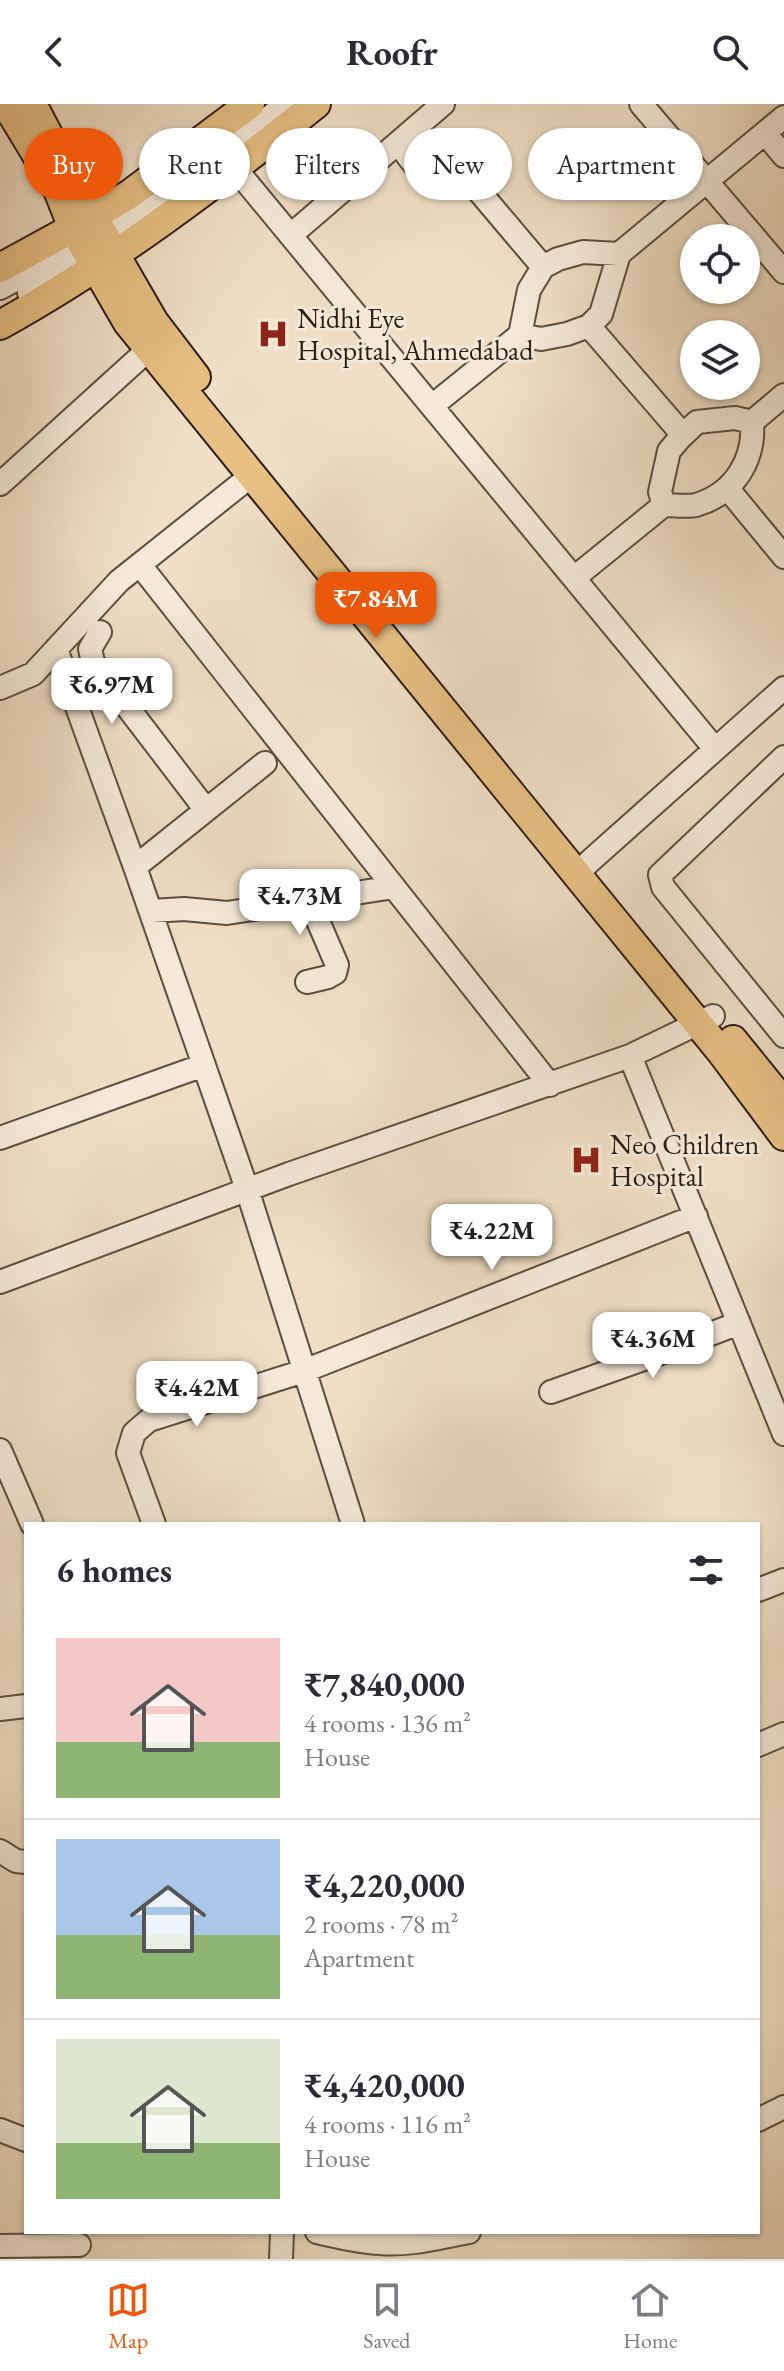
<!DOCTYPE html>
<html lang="en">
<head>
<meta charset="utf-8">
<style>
	:root { --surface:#fff; --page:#f2f2f3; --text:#2b2b33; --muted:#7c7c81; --line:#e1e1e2; --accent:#ea580c }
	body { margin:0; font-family:"EB Garamond",serif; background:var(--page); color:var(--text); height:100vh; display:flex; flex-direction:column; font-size:30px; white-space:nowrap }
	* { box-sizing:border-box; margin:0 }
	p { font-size:26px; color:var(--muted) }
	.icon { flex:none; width:44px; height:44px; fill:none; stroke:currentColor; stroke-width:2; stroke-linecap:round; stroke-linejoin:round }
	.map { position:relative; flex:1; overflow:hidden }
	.side { position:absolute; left:24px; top:1418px; width:736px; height:712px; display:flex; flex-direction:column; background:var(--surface); border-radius:0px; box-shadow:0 2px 6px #0004 }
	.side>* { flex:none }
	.top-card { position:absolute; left:24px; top:24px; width:736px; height:72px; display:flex; gap:16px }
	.buttons { position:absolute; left:680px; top:120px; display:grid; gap:16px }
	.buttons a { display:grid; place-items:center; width:80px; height:80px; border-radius:50%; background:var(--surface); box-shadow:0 2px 6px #0004; font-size:40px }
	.price { position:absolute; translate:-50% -68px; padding:0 18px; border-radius:16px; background:#fff; color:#222; font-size:26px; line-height:52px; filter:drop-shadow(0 2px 4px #0008) }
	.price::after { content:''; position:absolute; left:50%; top:48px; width:24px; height:18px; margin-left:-12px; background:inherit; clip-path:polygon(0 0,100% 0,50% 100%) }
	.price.active { background:var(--accent); color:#fff }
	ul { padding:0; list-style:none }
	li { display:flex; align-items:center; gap:24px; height:200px; padding:0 32px }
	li+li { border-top:2px solid var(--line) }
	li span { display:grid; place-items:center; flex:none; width:224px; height:160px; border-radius:0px; color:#555 }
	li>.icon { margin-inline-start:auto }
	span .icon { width:96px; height:96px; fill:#fffc; stroke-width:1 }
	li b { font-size:34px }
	h2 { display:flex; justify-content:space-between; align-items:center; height:96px; padding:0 32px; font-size:34px }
	.chip { padding:0 28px; border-radius:36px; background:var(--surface); box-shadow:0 2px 6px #0004; font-size:28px; line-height:72px }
	.chip.active { background:var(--accent); color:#fff }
	header { display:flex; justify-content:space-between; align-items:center; height:104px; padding:0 32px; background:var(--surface); font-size:36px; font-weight:700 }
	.dock { display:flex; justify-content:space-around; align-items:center; height:112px; border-top:2px solid var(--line); background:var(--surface); font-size:22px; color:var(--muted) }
	.dock a { display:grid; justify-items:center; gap:4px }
	.dock .active { color:var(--accent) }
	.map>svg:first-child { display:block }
</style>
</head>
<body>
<header><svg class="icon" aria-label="back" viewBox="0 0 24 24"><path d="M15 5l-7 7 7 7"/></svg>Roofr<svg class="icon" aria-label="search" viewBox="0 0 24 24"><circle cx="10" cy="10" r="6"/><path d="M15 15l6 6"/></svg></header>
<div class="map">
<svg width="784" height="2155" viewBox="0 0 784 2155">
	<rect width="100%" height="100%" fill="#f0dfc6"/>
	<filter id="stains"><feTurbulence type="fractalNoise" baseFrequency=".0025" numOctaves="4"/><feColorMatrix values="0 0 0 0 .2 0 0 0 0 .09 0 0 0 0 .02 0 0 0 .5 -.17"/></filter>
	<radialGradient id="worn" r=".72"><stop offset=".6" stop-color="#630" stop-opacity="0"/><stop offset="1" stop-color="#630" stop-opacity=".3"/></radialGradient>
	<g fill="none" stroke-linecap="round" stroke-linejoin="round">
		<defs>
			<path id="minor" d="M641 0 784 168
				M765 29 784 52
				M399 40C409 53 421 76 439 73 449 72 456 68 466 72L543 163
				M234 63 715 645
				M291 131 443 0
				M0 184 32 167 69 151
				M29 189 44 181 85 144 224 49 286 0
				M589 222 683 331
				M520 231 541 235 567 230 589 222 601 210 619 150 784 13
				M432 302 520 231 529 186 543 163 558 155 583 148 619 150
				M0 380 149 245
				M728 385 784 453
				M664 401 660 388 669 347 680 334 697 318 735 314 752 318
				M140 461 550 981
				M574 474 664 401C674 401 687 403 696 401 734 390 755 356 752 318L784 291
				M100 528 90 545 93 558 206 706
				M56 545 135 763 247 1085 353 1420
				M0 584 33 570 119 477 252 371
				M784 653 660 771 663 783 784 932
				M135 763 265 659
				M577 771 589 758 784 584
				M151 807 184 805 227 809 394 783
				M307 878 328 873 335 869 337 861 309 796
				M630 952 784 1330
				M0 1034 204 961
				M0 1178 289 1070 630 952 713 912
				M551 1288 669 1246 739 1219
				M0 1346 32 1420
				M154 1420 128 1349 134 1329 149 1316 304 1267 696 1112
				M758 1486 784 1476
				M0 1605 26 1602
				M758 1641 784 1630
				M0 1747 16 1757 26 1758
				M758 2016 784 2003
				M0 2026 26 2036
				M317 2128C338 2133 359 2138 380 2139 409 2142 441 2133 469 2128
				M0 2142 79 2141
				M281 2155 282 2128"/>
			<path id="major" d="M6 0 58 86 73 124 128 219 722 949 784 1032
				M32 0 73 78 154 218 196 273
				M0 164 73 124 130 90 250 0
				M0 221C112 159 216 80 316 0
				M733 936 784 999"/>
		</defs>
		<use href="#minor" stroke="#5b4e3e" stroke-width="26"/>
		<use href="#major" stroke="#291e11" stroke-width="32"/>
		<use href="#minor" stroke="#f5eada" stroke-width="22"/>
		<use href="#major" stroke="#e8c083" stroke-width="28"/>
	</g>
	<defs>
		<symbol id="hospital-bare" viewBox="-9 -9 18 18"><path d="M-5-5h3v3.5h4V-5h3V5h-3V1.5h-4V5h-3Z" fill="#8f2418" stroke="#f5eada" stroke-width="2.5" paint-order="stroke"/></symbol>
	</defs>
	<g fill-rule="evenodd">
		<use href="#hospital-bare" x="251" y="208" width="44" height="44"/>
		<use href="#hospital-bare" x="564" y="1034" width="44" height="44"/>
	</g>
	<g text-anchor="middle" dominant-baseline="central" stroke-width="6" stroke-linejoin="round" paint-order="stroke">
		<g font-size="28" fill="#291e11" stroke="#f5eada" text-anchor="start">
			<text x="297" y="214">Nidhi Eye<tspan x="297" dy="32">Hospital, Ahmedabad</tspan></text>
			<text x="610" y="1040">Neo Children<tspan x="610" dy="32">Hospital</tspan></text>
		</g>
	</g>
	<rect width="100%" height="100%" filter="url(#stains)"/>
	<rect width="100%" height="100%" fill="url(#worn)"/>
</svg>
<div class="buttons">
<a><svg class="icon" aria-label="locate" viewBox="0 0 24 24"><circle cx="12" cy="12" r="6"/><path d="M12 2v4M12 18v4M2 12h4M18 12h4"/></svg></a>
<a><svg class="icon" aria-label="layers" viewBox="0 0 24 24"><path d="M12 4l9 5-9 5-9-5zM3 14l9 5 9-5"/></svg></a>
</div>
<b class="price active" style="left:376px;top:536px">₹7.84M</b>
<b class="price" style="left:112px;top:622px">₹6.97M</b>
<b class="price" style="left:300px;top:833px">₹4.73M</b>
<b class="price" style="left:492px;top:1168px">₹4.22M</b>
<b class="price" style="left:653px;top:1276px">₹4.36M</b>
<b class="price" style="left:197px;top:1325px">₹4.42M</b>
<div class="top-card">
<a class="chip active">Buy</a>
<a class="chip">Rent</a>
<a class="chip">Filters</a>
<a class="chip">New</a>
<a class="chip">Apartment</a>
</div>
<section class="side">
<h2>6 homes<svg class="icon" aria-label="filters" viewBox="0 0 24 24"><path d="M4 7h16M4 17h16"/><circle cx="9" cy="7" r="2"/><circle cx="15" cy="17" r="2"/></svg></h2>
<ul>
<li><span style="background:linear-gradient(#f6c9c9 65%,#8fb573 0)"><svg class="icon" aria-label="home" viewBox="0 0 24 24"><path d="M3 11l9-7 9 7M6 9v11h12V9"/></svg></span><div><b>₹7,840,000</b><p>4 rooms · 136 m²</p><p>House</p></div></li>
<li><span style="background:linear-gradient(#a9c7e8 60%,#8fb573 0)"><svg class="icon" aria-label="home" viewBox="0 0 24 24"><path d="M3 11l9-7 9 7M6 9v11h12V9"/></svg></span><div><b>₹4,220,000</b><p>2 rooms · 78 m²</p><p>Apartment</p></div></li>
<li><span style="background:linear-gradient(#dfe7d0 65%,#8fb573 0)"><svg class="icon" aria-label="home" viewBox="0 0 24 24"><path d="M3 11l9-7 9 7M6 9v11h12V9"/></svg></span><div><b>₹4,420,000</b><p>4 rooms · 116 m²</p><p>House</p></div></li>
</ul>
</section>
</div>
<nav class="dock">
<a class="active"><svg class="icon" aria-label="map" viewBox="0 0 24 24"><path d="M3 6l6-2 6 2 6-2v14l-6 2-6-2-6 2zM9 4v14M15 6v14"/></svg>Map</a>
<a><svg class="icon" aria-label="saved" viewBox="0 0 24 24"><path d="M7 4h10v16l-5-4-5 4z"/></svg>Saved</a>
<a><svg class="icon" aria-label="home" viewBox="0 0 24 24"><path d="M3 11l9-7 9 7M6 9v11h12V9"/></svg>Home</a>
</nav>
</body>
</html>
